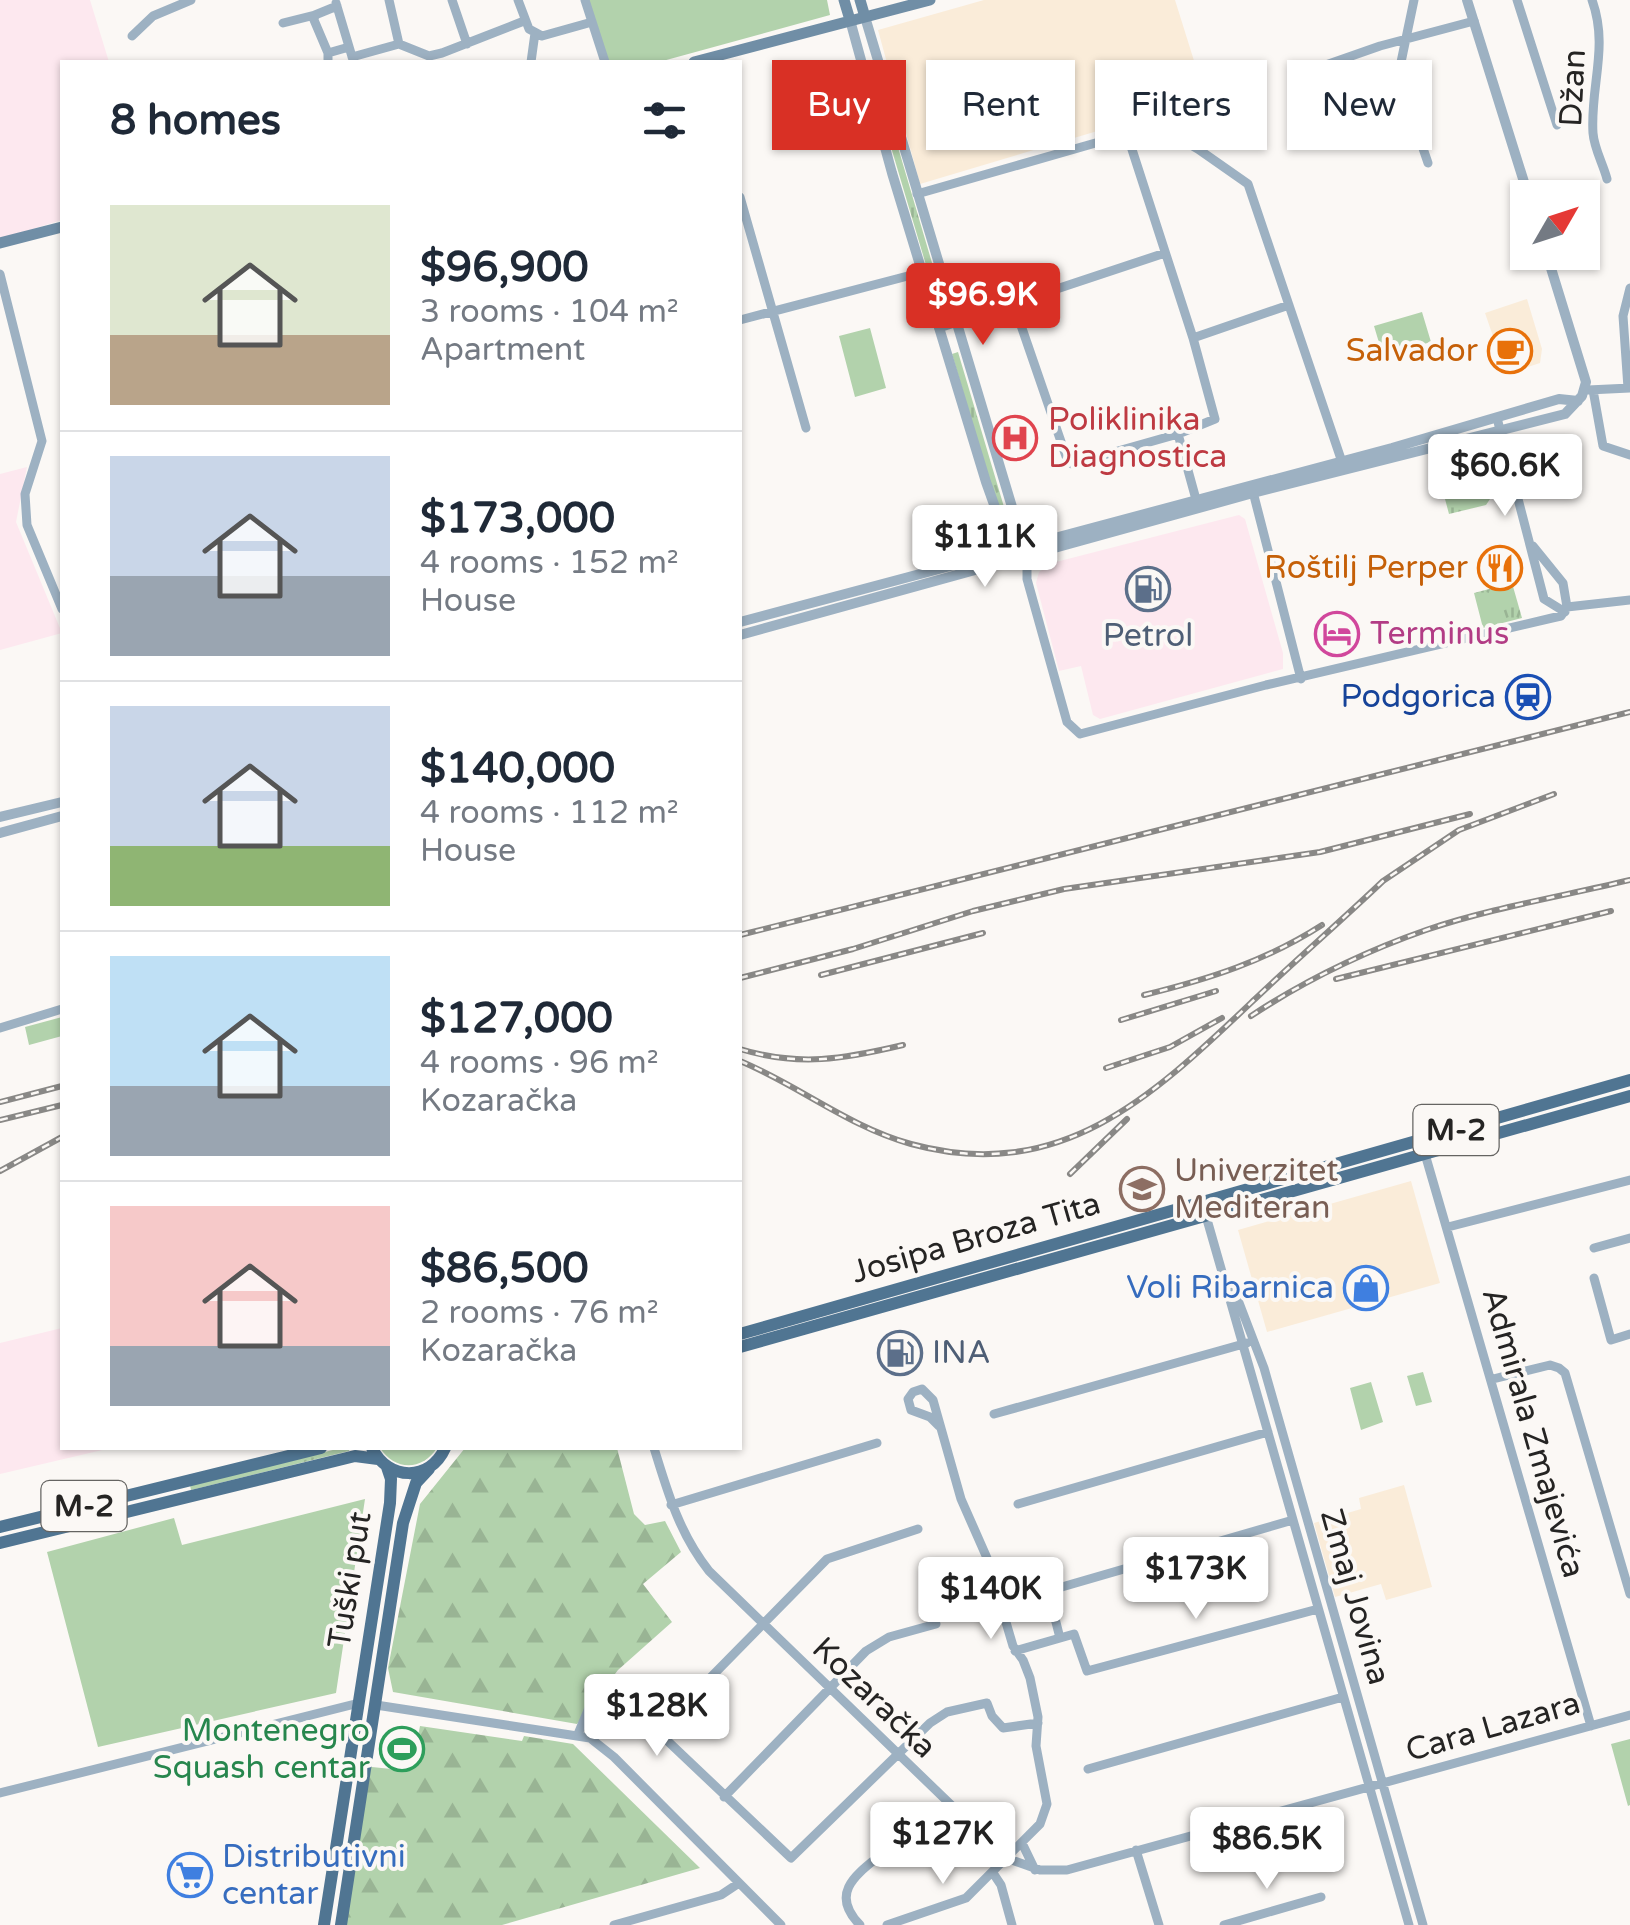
<!DOCTYPE html>
<html lang="en">
<head>
<meta charset="utf-8">
<style>
	:root { --surface:#fff; --page:#f6f6f7; --text:#1f2937; --muted:#747a83; --line:#e0e1e3; --accent:#d93025 }
	body { margin:0; font-family:"Varela Round",sans-serif; background:var(--page); color:var(--text); height:100vh; display:flex; flex-direction:column; font-size:38px; white-space:nowrap }
	* { box-sizing:border-box; margin:0 }
	p { font-size:32px; color:var(--muted) }
	.icon { flex:none; width:55px; height:55px; fill:none; stroke:currentColor; stroke-width:2; stroke-linecap:round; stroke-linejoin:round }
	.map { position:relative; flex:1; overflow:hidden }
	.drawer { position:absolute; left:60px; top:60px; width:682px; height:1390px; display:flex; flex-direction:column; background:var(--surface); border-radius:0px; box-shadow:0 2px 8px #0004 }
	.drawer>* { flex:none }
	.hud { position:absolute; left:772px; top:60px; width:708px; height:90px; display:flex; gap:20px }
	.needle { width:65px; rotate:51deg }
	.buttons { position:absolute; left:1510px; top:180px; display:grid; gap:20px }
	.buttons a { display:grid; place-items:center; width:90px; height:90px; border-radius:0px; background:var(--surface); box-shadow:0 2px 8px #0004; font-size:50px }
	.price { position:absolute; translate:-50% -85px; padding:0 22px; border-radius:10px; background:#fff; color:#222; font-size:32px; line-height:65px; filter:drop-shadow(0 2px 5px #0008) }
	.price::after { content:''; position:absolute; left:50%; top:60px; width:30px; height:22px; margin-left:-15px; background:inherit; clip-path:polygon(0 0,100% 0,50% 100%) }
	.price.current { background:var(--accent); color:#fff }
	ul { padding:0; list-style:none }
	li { display:flex; align-items:center; gap:30px; height:250px; padding:0 50px }
	li+li { border-top:2px solid var(--line) }
	li span { display:grid; place-items:center; flex:none; width:280px; height:200px; border-radius:0px; color:#555 }
	li>.icon { margin-inline-start:auto }
	span .icon { width:120px; height:120px; fill:#fffc; stroke-width:1 }
	li b { font-size:42px }
	h2 { display:flex; justify-content:space-between; align-items:center; height:120px; padding:0 50px; font-size:42px }
	.chip { padding:0 35px; border-radius:0px; background:var(--surface); box-shadow:0 2px 8px #0004; font-size:35px; line-height:90px }
	.chip.current { background:var(--accent); color:#fff }
	.map>svg:first-child { display:block }
</style>
</head>
<body>
<div class="map">
<svg width="1630" height="1925" viewBox="0 0 1630 1925">
	<defs>
		<pattern id="grass-tufts" width="24" height="20" patternUnits="userSpaceOnUse" patternTransform="scale(2.5)"><rect width="24" height="20" fill="#b2d2ac"/><path d="M3 7l-1-3M5 7V3M7 7l1-3M15 17l-1-3M17 17v-4M19 17l1-3" fill="none" stroke="#99b494"/></pattern>
		<pattern id="forest-firs" width="22" height="20" patternUnits="userSpaceOnUse" patternTransform="scale(2.5)"><rect width="22" height="20" fill="#b2d2ac"/><path d="M5 1l3.5 6h-7zM16 11l3.5 6h-7z" fill="#99b494"/></pattern>
	</defs>
	<rect width="100%" height="100%" fill="#fbf8f5"/>
	<path fill="#faecd9" d="M984 0H1175L1221 147 1158 113 920 184 878 30Z
		M1527 299 1542 349 1540 363 1506 374 1485 313Z
		M1411 1181 1440 1283 1267 1332 1238 1230Z
		M1404 1485 1432 1587 1386 1600 1381 1584 1335 1597 1314 1523 1361 1509 1359 1498Z"/>
	<path fill="#fde8ef" d="M0 0H90L109 62H62V220L0 239Z
		M27 467 16 522 62 633 0 650V474Z
		M1239 515 1245 519 1283 653V669L1100 719 1093 715 1081 666 1059 671 1036 583 1039 572 1052 563Z
		M62 1328V1448H111L0 1474V1343Z"/>
	<path fill="url(#grass-tufts)" d="M882 93 940 290 934 292 877 100Z
		M958 352 1007 517 1004 518 991 487 952 354Z
		M1484 456 1490 463 1496 490 1486 505 1449 514 1441 484 1434 485 1431 470Z
		M1512 583 1522 618 1483 628 1474 593Z
		M341 1448H349V1451L191 1490 190 1485Z
		M380 1448H437C422 1471 395 1471 380 1448Z"/>
	<path fill="url(#forest-firs)" d="M465 1448H617L634 1514 645 1525 665 1521 681 1552 643 1584 672 1622 618 1670 577 1724 393 1692 388 1668 420 1504Z
		M420 1726 522 1741 524 1736 573 1744 700 1868 502 1925H342L362 1766 411 1771Z"/>
	<path fill="#b2d2ac" d="M587 0H827L830 15 659 62H609Z
		M1422 312 1431 342 1383 356 1374 326Z
		M870 328 886 388 855 397 839 336Z
		M62 1017V1036L29 1045 25 1027Z
		M1423 1372 1432 1402 1416 1406 1407 1376Z
		M1371 1382 1383 1422 1361 1430 1350 1388Z
		M365 1499 336 1693 98 1747 47 1552 174 1518 182 1545Z
		M1630 1739V1805L1628 1806 1611 1744Z"/>
	<g fill="none" stroke-linecap="round" stroke-linejoin="round">
		<path stroke="#9db1c2" stroke-width="9" d="M389 0 399 44
			M452 0 467 44
			M518 0 529 29 542 36 592 22
			M585 0 605 62
			M1414 0 1400 67V81L1428 163
			M1517 0 1557 125
			M1592 0C1609 47 1590 86 1593 133 1594 148 1603 164 1607 179
			M336 3 353 60
			M283 23 315 15
			M132 36 153 16 191 0
			M328 53 314 20 315 15 337 6
			M352 57 399 44 429 56 442 53 524 21
			M328 62V53L349 47
			M531 62 535 33
			M1300 74 1380 46 1474 21
			M917 194 1127 134 1169 132 1198 149 1248 184 1343 465
			M740 197 806 428
			M0 274 42 441 25 494 27 525 62 609
			M1014 305 1068 462 1072 464 1178 434 1215 419 1193 338 1127 134
			M740 320 923 272
			M939 328 1165 253
			M1193 338 1289 305
			M1628 388 1623 316 1630 288
			M1588 390 1630 388
			M1593 390 1603 446 1630 455
			M1497 418 1544 599 1565 612
			M1178 434 1197 503
			M1252 488 1301 679
			M1533 546 1563 583 1567 607
			M1027 558V579L1067 722 1080 734 1266 685 1552 618 1561 616 1567 607
			M1567 607 1630 600
			M0 1028 62 1009
			M1425 1154 1591 1726
			M1202 1202 1409 1925
			M1448 1227 1630 1180
			M1594 1248 1630 1238
			M1594 1278 1611 1340 1630 1334
			M1229 1291 1238 1300 1264 1368 1423 1925
			M1493 1379 1550 1365 1559 1368 1565 1373 1630 1594
			M994 1414 1247 1343
			M654 1448C668 1493 679 1533 709 1571L1006 1858 1040 1870H1067L1630 1715
			M1018 1504 1268 1432
			M671 1505 877 1443
			M1060 1638 1048 1591 1293 1520
			M1015 1651 1074 1634 1087 1671 1318 1609
			M376 1705 590 1738 614 1757 781 1925
			M657 1732 827 1559 918 1529
			M578 1734 594 1696 607 1690 618 1694 791 1858 930 1723 947 1712 987 1703 992 1716 1003 1728 1038 1723
			M1088 1769 1343 1697
			M0 1793 359 1703
			M724 1797 866 1651 889 1637 936 1624
			M1022 1843 1035 1870
			M1136 1850 1159 1925
			M993 1873 1001 1885 1012 1925
			M614 1925 721 1895 739 1883
			M860 1925C825 1889 864 1870 890 1847
			M887 1925 966 1898 1040 1824 1047 1804 1036 1746 1038 1717 1030 1678 1023 1660 1013 1646 987 1558 961 1499 933 1400 922 1389 913 1392 908 1399 911 1410 930 1417 939 1426
			M1224 1925 1321 1897"/>
		<path stroke="#9db1c2" stroke-width="10" d="M1467 0 1529 198
			M865 17 1024 547
			M850 20 892 173 986 482 1012 555
			M740 622 1392 448 1559 399 1578 401
			M740 635 1253 493 1565 414 1582 396 1586 382 1546 252
			M0 817 62 802
			M0 833 62 816"/>
		<path stroke="#708ea6" stroke-width="11" d="M844 0 850 20
			M860 0 865 17
			M694 62 930 0
			M0 243 62 227"/>
		<path stroke="#507592" stroke-width="12" d="M740 1334 1630 1080
			M740 1347 1630 1096
			M372 1448C388 1481 430 1482 445 1448
			M0 1527 321 1448
			M0 1543 355 1456 378 1459
			M324 1925 390 1503 391 1479 387 1467
			M341 1925 403 1523 416 1483 429 1469"/>
		<defs>
			<path id="rail" d="M740 935 1630 712
				M821 975 983 933
				M740 978 853 949 973 911 1064 889 1320 852 1470 814
				M1336 979 1611 911
				M1144 995C1209 979 1266 961 1322 925
				M1251 1016C1304 981 1366 951 1426 930 1490 908 1564 896 1630 880
				M1121 1020 1216 991
				M740 1049C799 1067 844 1059 903 1045
				M740 1061C798 1085 849 1127 911 1144 1062 1185 1154 1095 1255 999 1297 959 1341 921 1383 881L1459 830 1554 794
				M1106 1068 1170 1047 1222 1018
				M0 1102 62 1086
				M0 1120 62 1105
				M0 1171 62 1137
				M1070 1174 1127 1119"/>
		</defs>
		<use href="#rail" stroke="#898886" stroke-width="6"/>
		<use href="#rail" stroke="#fbf8f5" stroke-width="2.5" stroke-dasharray="8" stroke-linecap="butt"/>
	</g>
	<defs>
		<symbol id="cafe-ring" viewBox="-11 -11 22 22"><circle r="9.5" fill="#fbf8f5" stroke="#e8710a" stroke-width="1.5"/><path d="M-5.5-4.5H6V0H3Q3 3.5 0 3.5H-2.5Q-5.5 3.5-5.5 0ZM3-3.2v2h1.7v-2ZM-6 4.5H4V6H-6Z" fill="#e8710a"/></symbol>
		<symbol id="hospital-ring" viewBox="-11 -11 22 22"><circle r="9.5" fill="#fbf8f5" stroke="#e0444e" stroke-width="1.5"/><path d="M-5-5h3v3.5h4V-5h3V5h-3V1.5h-4V5h-3Z" fill="#e0444e"/></symbol>
		<symbol id="restaurant-ring" viewBox="-11 -11 22 22"><circle r="9.5" fill="#fbf8f5" stroke="#e8710a" stroke-width="1.5"/><path d="M-5-6h1v4h1v-4h1v4h1v-4h1v5L-1.5 .5V6h-2V.5L-5-1ZM5-6V6H3V1.5H1.5Q1.5-4 5-6Z" fill="#e8710a"/></symbol>
		<symbol id="fuel-ring" viewBox="-11 -11 22 22"><circle r="9.5" fill="#fbf8f5" stroke="#5c6f8a" stroke-width="1.5"/><path d="M-5.5-6h7V0h2V4h1.3V-2.5L3-4.5l.8-.8L6-3V5H2.5V1h-1V6h-7ZM-4.2-4.7v3.2H.2V-4.7Z" fill="#5c6f8a"/></symbol>
		<symbol id="hotel-ring" viewBox="-11 -11 22 22"><circle r="9.5" fill="#fbf8f5" stroke="#d1479c" stroke-width="1.5"/><path d="M-6-4.5h1.5V1H6V5H4.5V3h-9V5H-6ZM-4 0a1.8 1.8 0 1 1 3.6 0ZM.5 0V-2.5h3Q6-2.5 6 0Z" fill="#d1479c"/></symbol>
		<symbol id="station-ring" viewBox="-11 -11 22 22"><circle r="9.5" fill="#fbf8f5" stroke="#1a4fb4" stroke-width="1.5"/><path d="M-3-6H3Q5-6 5-4V2Q5 4 3 4L4.5 6H3L1.5 4h-3L-3 6H-4.5L-3 4Q-5 4-5 2V-4Q-5-6-3-6ZM-3.5-4v3h7v-3ZM-3.5 1v1.5H-2V1ZM2 1v1.5H3.5V1Z" fill="#1a4fb4"/></symbol>
		<symbol id="university-ring" viewBox="-11 -11 22 22"><circle r="9.5" fill="#fbf8f5" stroke="#8d6e63" stroke-width="1.5"/><path d="M0-5L7-2L0 1L-7-2ZM-4 1L0 2.5L4 1V4Q0 6-4 4Z" fill="#8d6e63"/></symbol>
		<symbol id="shop-ring" viewBox="-11 -11 22 22"><circle r="9.5" fill="#fbf8f5" stroke="#3f7fe0" stroke-width="1.5"/><path d="M-5-2.5h2.3a2.7 3.5 0 0 1 5.4 0H5L5.5 6h-11ZM-1.5-2.5h3a1.5 2.3 0 0 0-3 0Z" fill="#3f7fe0"/></symbol>
		<symbol id="stadium-ring" viewBox="-11 -11 22 22"><circle r="9.5" fill="#fbf8f5" stroke="#2e9e5b" stroke-width="1.5"/><path d="M0-5a6.5 5 0 1 0 0 10a6.5 5 0 1 0 0-10ZM-3.5-1.8h7v3.6h-7Z" fill="#2e9e5b"/></symbol>
		<symbol id="supermarket-ring" viewBox="-11 -11 22 22"><circle r="9.5" fill="#fbf8f5" stroke="#3f7fe0" stroke-width="1.5"/><path d="M-6-5.5h2.5l.6 2H6L4.5 2H-2.5L-4.4-4H-6ZM-1.5 3.2a1.3 1.3 0 1 0 .1 0ZM3 3.2a1.3 1.3 0 1 0 .1 0Z" fill="#3f7fe0"/></symbol>
	</defs>
	<g fill-rule="evenodd">
		<use href="#cafe-ring" x="1485" y="326" width="50" height="50"/>
		<use href="#hospital-ring" x="990" y="413" width="50" height="50"/>
		<use href="#restaurant-ring" x="1475" y="543" width="50" height="50"/>
		<use href="#fuel-ring" x="1123" y="564" width="50" height="50"/>
		<use href="#hotel-ring" x="1312" y="609" width="50" height="50"/>
		<use href="#station-ring" x="1503" y="672" width="50" height="50"/>
		<use href="#university-ring" x="1117" y="1164" width="50" height="50"/>
		<use href="#shop-ring" x="1341" y="1263" width="50" height="50"/>
		<use href="#fuel-ring" x="875" y="1328" width="50" height="50"/>
		<use href="#stadium-ring" x="377" y="1724" width="50" height="50"/>
		<use href="#supermarket-ring" x="165" y="1850" width="50" height="50"/>
	</g>
	<g text-anchor="middle" dominant-baseline="central" stroke-width="8" stroke-linejoin="round" paint-order="stroke">
		<g fill="#fbf8f5" stroke="#656462" stroke-width="2.5">
			<rect x="1413.5" y="1105" width="85" height="50" rx="8"/>
			<rect x="41.5" y="1481" width="85" height="50" rx="8"/>
		</g>
		<g font-size="30" font-weight="bold" fill="#252423">
			<text x="1456" y="1130">M-2</text>
			<text x="84" y="1506">M-2</text>
		</g>
		<g font-size="32" fill="#252423" stroke="#fbf8f5">
			<text transform="translate(1573 88) rotate(-87)">Džan</text>
			<text transform="translate(976 1238) rotate(-16)">Josipa Broza Tita</text>
			<text transform="translate(1533 1433) rotate(74)">Admirala Zmajevića</text>
			<text transform="translate(350 1580) rotate(-81)">Tuški put</text>
			<text transform="translate(1355 1597) rotate(74)">Zmaj Jovina</text>
			<text transform="translate(874 1698) rotate(44)">Kozaračka</text>
			<text transform="translate(1493 1727) rotate(-16)">Cara Lazara</text>
		</g>
		<g font-size="32" fill="#c56008" stroke="#fbf8f5" text-anchor="end">
			<text x="1478" y="351">Salvador</text>
			<text x="1468" y="568">Roštilj Perper</text>
		</g>
		<g font-size="32" fill="#be3a42" stroke="#fbf8f5" text-anchor="start">
			<text x="1048" y="420">Poliklinika<tspan x="1048" dy="37">Diagnostica</tspan></text>
		</g>
		<g font-size="32" fill="#b23c85" stroke="#fbf8f5" text-anchor="start">
			<text x="1370" y="634">Terminus</text>
		</g>
		<g font-size="32" fill="#4e5e75" stroke="#fbf8f5">
			<text x="1148" y="636">Petrol</text>
			<text x="932" y="1353" text-anchor="start">INA</text>
		</g>
		<g font-size="32" fill="#164399" stroke="#fbf8f5" text-anchor="end">
			<text x="1496" y="697">Podgorica</text>
		</g>
		<g font-size="32" fill="#785e54" stroke="#fbf8f5" text-anchor="start">
			<text x="1174" y="1171">Univerzitet<tspan x="1174" dy="37">Mediteran</tspan></text>
		</g>
		<g font-size="32" fill="#366cbe" stroke="#fbf8f5" text-anchor="end">
			<text x="1334" y="1288">Voli Ribarnica</text>
			<text x="222" y="1857" text-anchor="start">Distributivni<tspan x="222" dy="37">centar</tspan></text>
		</g>
		<g font-size="32" fill="#27864d" stroke="#fbf8f5" text-anchor="end">
			<text x="370" y="1731">Montenegro<tspan x="370" dy="37">Squash centar</tspan></text>
		</g>
	</g>
</svg>
<div class="buttons">
<a><svg class="needle" viewBox="-14 -14 28 28"><path d="M0-13l5 13h-10z" fill="#e53935"/><path d="M0 13l5-13h-10z" fill="#747a83"/></svg></a>
</div>
<b class="price current" style="left:983px;top:348px">$96.9K</b>
<b class="price" style="left:1505px;top:519px">$60.6K</b>
<b class="price" style="left:985px;top:590px">$111K</b>
<b class="price" style="left:1196px;top:1622px">$173K</b>
<b class="price" style="left:991px;top:1642px">$140K</b>
<b class="price" style="left:657px;top:1759px">$128K</b>
<b class="price" style="left:943px;top:1887px">$127K</b>
<b class="price" style="left:1267px;top:1892px">$86.5K</b>
<div class="hud">
<a class="chip current">Buy</a>
<a class="chip">Rent</a>
<a class="chip">Filters</a>
<a class="chip">New</a>
</div>
<section class="drawer">
<h2>8 homes<svg class="icon" aria-label="filters" viewBox="0 0 24 24"><path d="M4 7h16M4 17h16"/><circle cx="9" cy="7" r="2"/><circle cx="15" cy="17" r="2"/></svg></h2>
<ul>
<li><span style="background:linear-gradient(#dfe7d0 65%,#b9a48a 0)"><svg class="icon" aria-label="home" viewBox="0 0 24 24"><path d="M3 11l9-7 9 7M6 9v11h12V9"/></svg></span><div><b>$96,900</b><p>3 rooms · 104 m²</p><p>Apartment</p></div></li>
<li><span style="background:linear-gradient(#c9d6e8 60%,#9aa5b1 0)"><svg class="icon" aria-label="home" viewBox="0 0 24 24"><path d="M3 11l9-7 9 7M6 9v11h12V9"/></svg></span><div><b>$173,000</b><p>4 rooms · 152 m²</p><p>House</p></div></li>
<li><span style="background:linear-gradient(#c9d6e8 70%,#8fb573 0)"><svg class="icon" aria-label="home" viewBox="0 0 24 24"><path d="M3 11l9-7 9 7M6 9v11h12V9"/></svg></span><div><b>$140,000</b><p>4 rooms · 112 m²</p><p>House</p></div></li>
<li><span style="background:linear-gradient(#bfe0f5 65%,#9aa5b1 0)"><svg class="icon" aria-label="home" viewBox="0 0 24 24"><path d="M3 11l9-7 9 7M6 9v11h12V9"/></svg></span><div><b>$127,000</b><p>4 rooms · 96 m²</p><p>Kozaračka</p></div></li>
<li><span style="background:linear-gradient(#f6c9c9 70%,#9aa5b1 0)"><svg class="icon" aria-label="home" viewBox="0 0 24 24"><path d="M3 11l9-7 9 7M6 9v11h12V9"/></svg></span><div><b>$86,500</b><p>2 rooms · 76 m²</p><p>Kozaračka</p></div></li>
</ul>
</section>
</div>
</body>
</html>
